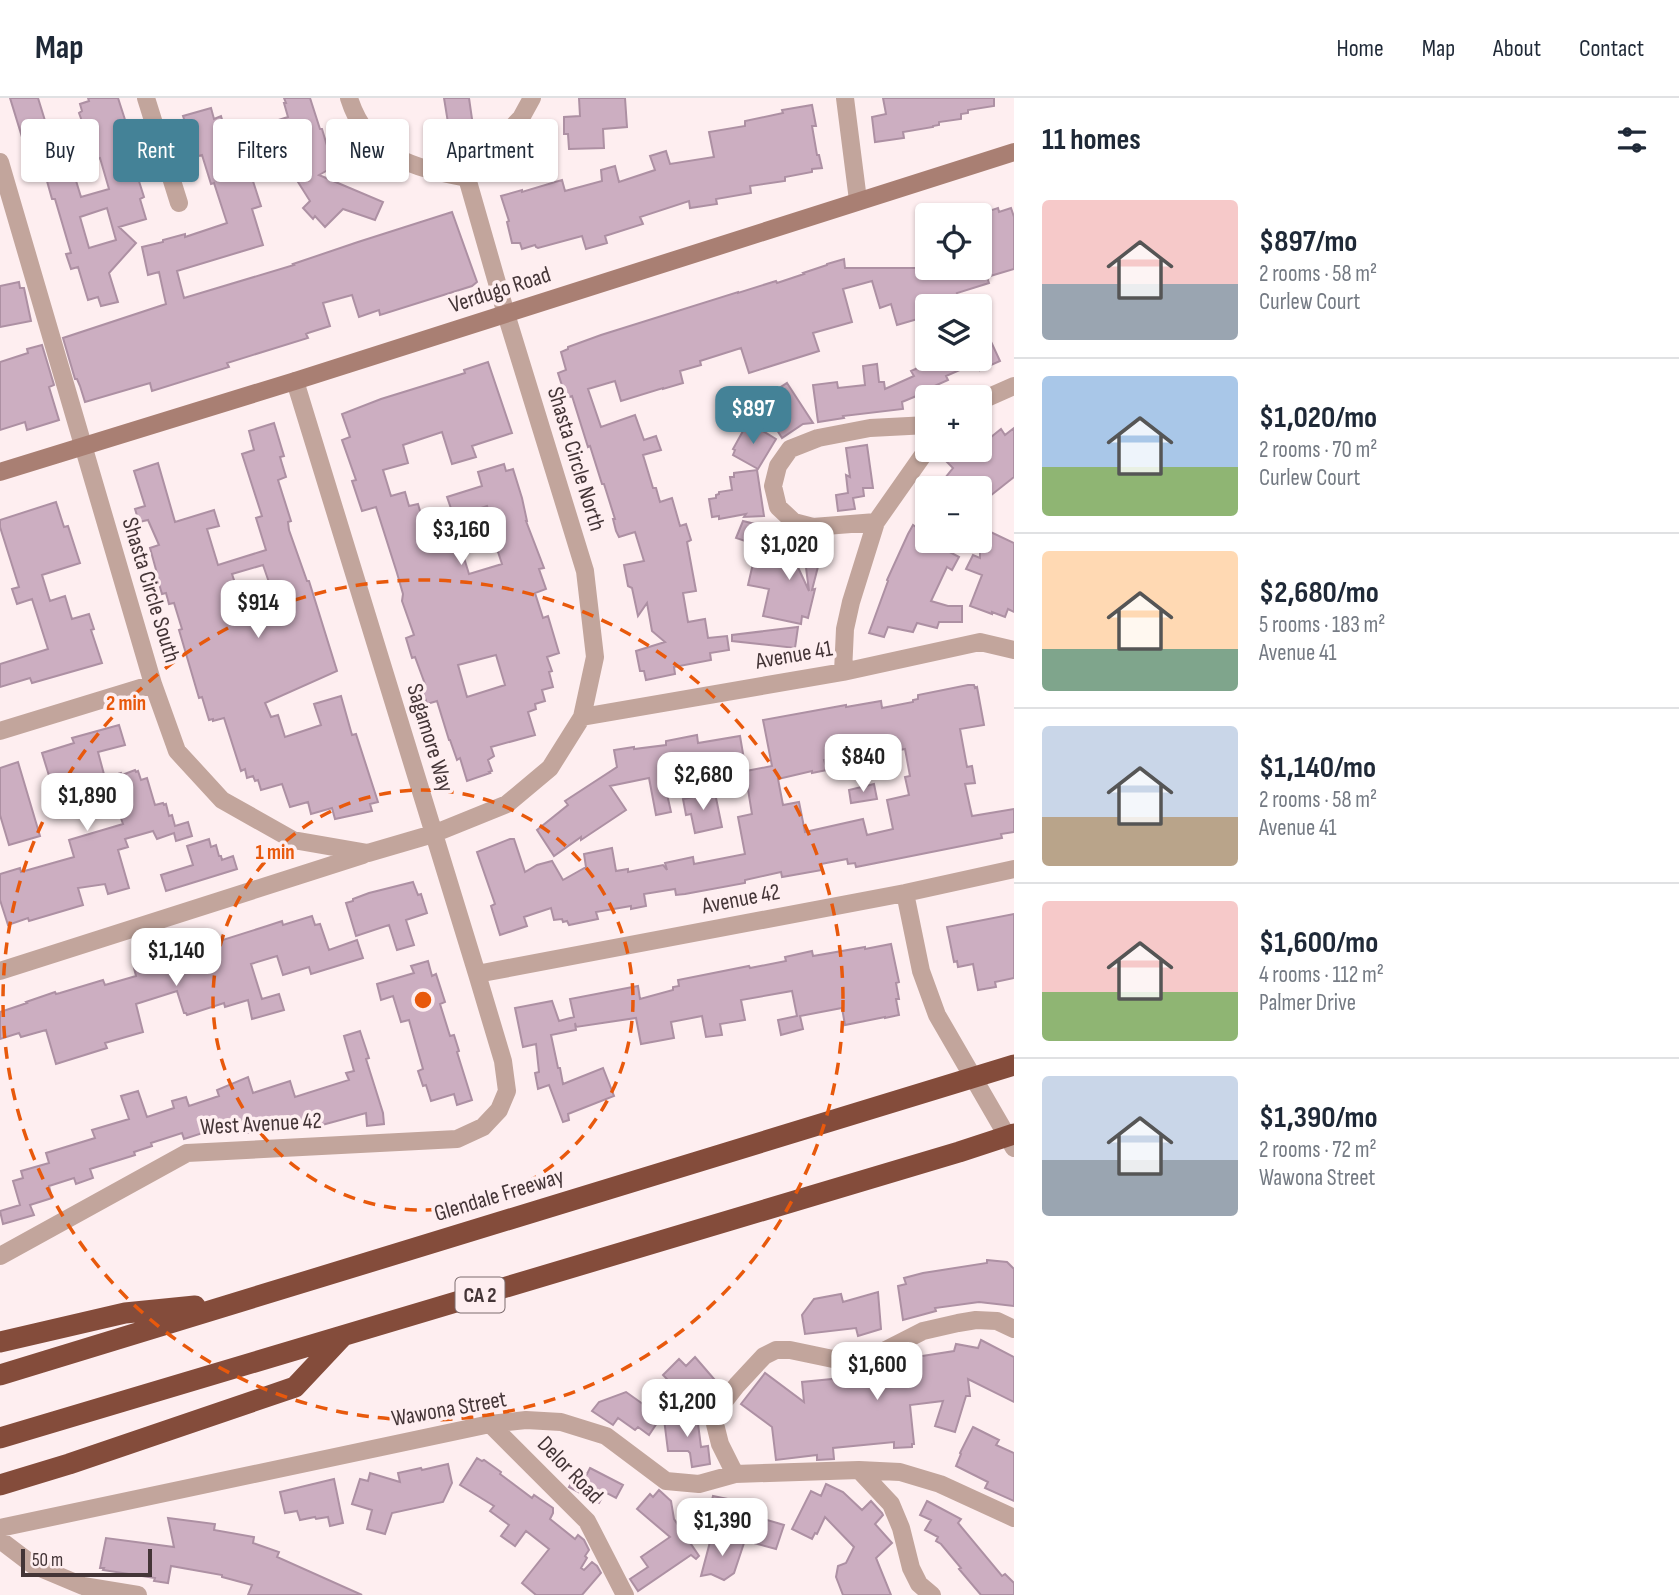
<!DOCTYPE html>
<html lang="en">
<head>
<meta charset="utf-8">
<style>
	:root { --surface:#fff; --page:#f2f2f3; --text:#1f2937; --muted:#747a83; --line:#e0e1e3; --accent:#448297 }
	body { margin:0; font-family:"Sofia Sans Condensed",sans-serif; background:var(--page); color:var(--text); height:100vh; display:flex; flex-direction:column; font-size:26px; white-space:nowrap }
	* { box-sizing:border-box; margin:0 }
	p { font-size:23px; color:var(--muted) }
	.icon { flex:none; width:38px; height:38px; fill:none; stroke:currentColor; stroke-width:2; stroke-linecap:round; stroke-linejoin:round }
	.map { position:relative; flex:1; overflow:hidden }
	.sheet { display:flex; flex-direction:column; background:var(--surface); width:665px }
	.sheet>* { flex:none }
	.hud { position:absolute; left:21px; top:21px; width:665px; height:63px; display:flex; gap:14px }
	.buttons { position:absolute; left:915px; top:105px; display:grid; gap:14px }
	.buttons a { display:grid; place-items:center; width:77px; height:77px; border-radius:7px; background:var(--surface); box-shadow:0 2px 5px #0004; font-size:35px }
	.scale { position:absolute; left:21px; bottom:18px; width:131px; box-sizing:border-box; padding-left:7px; border:4px solid #443537; border-top:0; font-size:19px; line-height:24px; white-space:nowrap; color:#443537; -webkit-text-stroke:5px #feeef0; paint-order:stroke }
	.price { position:absolute; translate:-50% -60px; padding:0 16px; border-radius:14px; background:#fff; color:#222; font-size:23px; line-height:46px; filter:drop-shadow(0 2px 4px #0008) }
	.price::after { content:''; position:absolute; left:50%; top:42px; width:21px; height:16px; margin-left:-10px; background:inherit; clip-path:polygon(0 0,100% 0,50% 100%) }
	.price.current { background:var(--accent); color:#fff }
	ul { padding:0; list-style:none }
	li { display:flex; align-items:center; gap:21px; height:175px; padding:0 28px }
	li+li { border-top:2px solid var(--line) }
	li span { display:grid; place-items:center; flex:none; width:196px; height:140px; border-radius:7px; color:#555 }
	li>.icon { margin-inline-start:auto }
	span .icon { width:84px; height:84px; fill:#fffc; stroke-width:1 }
	li b { font-size:30px }
	h2 { display:flex; justify-content:space-between; align-items:center; height:84px; padding:0 28px; font-size:30px }
	.pill { padding:0 24px; border-radius:7px; background:var(--surface); box-shadow:0 2px 5px #0004; font-size:24px; line-height:63px }
	.pill.current { background:var(--accent); color:#fff }
	header { display:flex; align-items:center; gap:42px; box-sizing:border-box; height:98px; padding:0 35px; background:var(--surface); border-bottom:2px solid var(--line) }
	header strong { font-size:33px }
	nav { display:flex; gap:38px; margin-inline-start:auto; font-size:24px }
	main { display:flex; flex:1; min-height:0 }
	.map>svg:first-child { display:block }
</style>
</head>
<body>
<header>
<strong>Map</strong>
<nav><a>Home</a><a>Map</a><a>About</a><a>Contact</a></nav>
</header>
<main>
<div class="map">
<svg width="1014" height="1497" viewBox="0 0 1014 1497">
	<rect width="100%" height="100%" fill="#feeef0"/>
	<path fill="#ccaec1" stroke="#ad90a3" stroke-width="2" fill-rule="evenodd" d="M10 0H38L51 42 60 39 71 74 73 73 81 99 109 91 100 60 97 61 87 28 84 29 79 15 82 13 80 6 89 3 88 0H118L129 34 133 33 140 55 137 56 143 75 137 77 144 99 140 101 146 121 119 129 136 145 109 175 118 204 101 208 98 199 88 202 78 169 71 171 66 156 71 155 55 101H52L45 76 36 79 34 78ZM107 110 116 142 89 150 80 119Z
		M284 0H310L320 31H322L328 51 333 48 342 61 332 67 333 69 319 77 383 104 375 122 343 111 325 129 315 118 313 121 303 110 310 103 286 65 255 75 251 77 261 108 252 111 263 147 177 173 184 200 294 167 293 166 358 144 452 114 477 184 472 188 380 217 379 212 359 219 352 197 323 205 330 228 308 235 306 236 308 240 227 265 229 269 152 293 150 285 85 304 80 288 77 281H75L63 240 166 206 159 174 148 177 142 149 163 144V142L185 136V139L227 125 214 85 211 86 202 57 188 61 180 37 188 33 183 18 211 10 214 21 221 18 227 38 288 19 284 5H286Z
		M444 0H469L473 28 449 31Z
		M579 0H625L627 29 603 31 604 50 569 51 568 36H564V19L580 18Z
		M883 0H994V8L968 12V15L961 16V21L939 24V27L933 28V29L903 34 904 40 875 44 872 19 886 16Z
		M812 7 816 28H812L817 57H819L822 70 812 71V74L785 79V83L750 88 751 95 716 101 717 106 690 110 689 103 640 119 643 126 605 138 607 145 586 151 582 138 538 150 536 149 535 147 522 151 520 145H512L507 124 509 123 501 98 522 92V94L562 82 565 93 602 83 601 72 615 68 619 84 655 72 650 58 666 53 670 66 714 59 709 34 745 28V23L783 15 782 12Z
		M998 110 999 114 1011 110 1014 119V171L987 179 989 185 957 195 963 208H928V218L897 227 891 206 880 210 872 183 843 191 852 224 813 235 819 253 749 275 741 250 700 263 701 267 680 273 683 285 663 291V290L621 303 615 283 588 291 601 329 635 317 644 342 656 338 661 352 643 357 653 390H656L660 404 672 400 680 428 686 426 691 442 687 444 696 493 683 495 688 524 705 521 708 540 727 538 729 552 710 555 711 562 674 569 675 576 646 582 644 573H640L636 553 665 544 652 533 647 505 638 518 632 490 628 488 624 467 644 463 635 434 619 439 616 433 613 421H615L604 386H602L590 348 588 349 572 298 566 300 558 275 566 272 561 254 568 251V249L601 237 738 194V195L776 183 777 185 804 176 803 175 827 167V166L844 161 845 170H980V116Z
		M19 184 20 190H24L31 223 0 229V188Z
		M980 220 1000 263 980 272V263L946 278 948 282 930 290 931 292 902 304 903 311 843 318 844 320 818 324 813 287 837 284 838 290 865 287 863 268 877 266 879 284H884L885 291 914 278 911 273 929 265 927 261H980Z
		M42 247 54 287 49 289 59 322 27 332 25 324 0 332V264L28 255 27 251Z
		M488 264 512 335 472 348 476 359 452 366 442 334 403 347 408 365 383 372 391 398 405 394 409 408 418 406 429 443 456 434 469 476 502 466 497 451H500L487 408 454 419 447 399 482 388 478 374 504 366 506 373 513 371 522 400 527 423H526L544 470 539 471 546 491 535 495 543 520 548 518 559 555 547 559 552 573 549 574 553 589 542 592 545 603 535 606 536 611 528 614 535 637 491 649 494 658 488 662 492 673 489 674 490 675 467 683 460 660 457 662 450 642H449L437 603 427 606 421 587 425 586 415 559 412 560 406 540 414 537 402 503 403 496 397 475 376 409 362 413 352 383 356 382 342 342 350 339 342 316 381 301 465 275 464 272ZM496 557 505 587 467 599 458 567Z
		M787 285 813 325 803 326 782 340 759 303Z
		M748 324 776 341 758 371 733 357 735 352 733 351Z
		M274 325 284 358 280 359 286 379 278 382 291 423 288 424 289 432 307 483H309L337 573 265 605 271 619 278 617 285 639 321 627 314 606 341 598 352 637 356 636 378 704 370 706 372 713 335 721 332 710 311 716 308 704 290 709 282 686 261 692 258 682 255 683 253 678 247 680 245 671 241 673 224 620 213 623V621L209 622 202 599 199 600 179 532 182 531 174 505 169 506 166 495 162 496 157 479H158L150 450 159 447 148 422 139 424 135 411 145 408 134 373 158 365 175 424 214 412 219 428 207 431 218 467 266 452 256 420 262 418 242 356 254 352 249 333ZM263 467 272 493 241 503 232 476Z
		M1014 330V379L980 406V382L976 390H949L941 385 953 370 938 355 939 352H953L964 361 976 352H980V348L1001 331 1005 337Z
		M867 347 873 390H863L864 398 853 400 855 411 838 413 836 397 848 395 846 377 850 379 846 350Z
		M757 372 764 418 744 419 746 416 719 421V418L712 419 709 401 716 400V397L719 396V394L732 392 730 379H734V375Z
		M56 404 64 429 68 428 80 465 42 477 50 503 65 498 72 521 89 516 94 531 91 532 102 565 32 585 30 580 0 589V566L48 551 32 501 17 506 12 491 19 489 0 429V422Z
		M928 407V443H947L942 450 959 459 952 472 947 469 931 503 948 508H962V524H939L937 530 917 525 913 534 888 529 884 539 869 535 888 483 887 482 908 436 913 427 916 429Z
		M743 423 780 432 751 445 736 440Z
		M980 429 1014 445V514L1008 511 1005 519 992 514V516L970 508 982 477 966 471 973 457 980 460Z
		M802 438 829 443 825 462 820 461 812 492 815 491 808 520 802 518 801 526 763 518 769 491 748 487 755 457 796 465 809 493Z
		M798 529 795 550 732 543V537Z
		M968 587H974L975 590 977 589 984 627 960 631 967 669 972 668 975 685 965 686 972 718 1014 711V734L1001 736 1002 740 856 769 855 765 848 766 847 761 821 766 822 772 782 779 781 774 745 782V785L685 796 676 797 675 791 644 796 646 808 631 811V808L596 814 598 821 569 827 567 823 563 824 562 821 554 822 551 810 524 819 527 828 500 837 491 808 495 806 477 754 510 741H514L525 774 537 767 552 763 563 782 586 769 584 756 612 750 616 773 628 771V774L663 767 667 772 665 765 693 759 694 766 745 756 738 719 752 716 745 673 723 677 720 667 663 678 671 714 656 717 649 680 610 688 626 712 581 742V739L554 758 537 732 568 707 565 703 617 669 614 652 634 649V651L666 647V643L697 637 698 645 740 638 746 673 772 668 763 622 846 607V609L881 603 882 610 913 604V602L918 601V597ZM905 651 910 678 905 679 909 697 887 702 893 731 867 737 863 721 805 734 799 704 783 707 778 681 812 673V675L827 672 824 662 861 655 862 659Z
		M119 627 125 647 98 654 105 680 121 675 122 677 135 672 136 674 138 673 141 682 147 680 155 707 163 705 164 707 166 706 169 718 172 717 175 728 188 724 192 738 176 743 174 735 157 741 153 733 125 741 128 749 118 752 129 790 108 796 105 786 78 790 83 807 29 823 28 820 8 827 0 802V776L20 770 21 774 74 759 69 742 123 726 113 697 110 698 109 696H107L104 685 79 693 77 690 55 697 42 655 74 645 72 640Z
		M18 664 40 738 9 747 0 717V670Z
		M874 686 877 701 851 705 849 692Z
		M715 695 722 729 695 735 691 716 686 717 683 701Z
		M209 741 211 749 216 747 219 758H221L222 762 233 758 237 771 166 793 161 777 193 767 187 748Z
		M413 784 418 797 421 796 427 815 406 822 414 847 397 852 389 827 356 838 346 805 353 803V801L369 795Z
		M1014 816V880L995 884 996 889 978 892 973 866 958 869 957 863 954 864 947 829Z
		M312 818 315 827 320 826 329 852 357 842 363 860 311 876 309 869 283 877 277 858 251 866 262 901 279 896 284 912 252 921 248 902 225 909 224 905 187 917 186 915H184L177 893 136 906 143 934 105 945 107 950 56 966 46 932 21 939 19 935 0 941V914L27 905 26 904 55 894 56 896 60 895 103 882 105 887 136 878 134 870 267 828 282 823 283 827Z
		M891 846 899 884 896 885 899 901H896L899 917 885 920V919L845 927 842 910 800 918 803 931 781 937 778 922 797 918 792 893 741 902 745 922 720 926 722 937 706 939 702 918 671 924 674 940 641 946 636 920 576 929 575 925 576 932 551 937 558 970H560L563 986 603 970 614 998 568 1016 569 1022 563 1024 549 987 538 991 535 975 539 974 536 946 523 949 515 910 552 903 559 923 574 919 570 901 638 888 640 901 673 892V889L679 888 678 882 749 868 750 870 786 863 785 859 812 853 813 858 865 849V851Z
		M428 863 432 878 436 876 445 904 440 906 450 938 454 937 459 953 457 954 472 1002 457 1007 454 996 431 1003 426 987 423 988 418 973 423 971 409 922 401 924 393 898 381 902 377 886 414 875 411 868Z
		M360 933 369 960 366 961 383 1015 384 1026 367 1028 366 1015 311 1030 309 1024 285 1032 246 1035 243 1022 184 1041 182 1035 151 1045 152 1048 134 1054 135 1057 90 1071 93 1080 76 1086 74 1080 49 1088 52 1100 30 1107 34 1117 3 1126 0 1113 20 1107 13 1083 23 1080 21 1073 49 1065 46 1055 95 1040 92 1032 129 1021 121 998 138 993 147 1019 174 1010 172 1003 186 999 189 1008 219 998 217 992 248 979 253 995 290 983 295 999 349 982 346 975 354 973 344 938Z
		M987 1162 1007 1164 1014 1171V1208L979 1204 935 1210 936 1213 903 1222 898 1188 906 1186 904 1180 923 1175 987 1165Z
		M878 1194 881 1231 858 1238 856 1230 805 1236 802 1217 814 1201 841 1196 843 1204Z
		M981 1242 1014 1259V1304L968 1281 970 1298H966L955 1334 935 1328 943 1303 910 1307 914 1346H912V1349L894 1350V1344L833 1350 834 1361 817 1362V1357L776 1362 772 1329 741 1306 765 1275 804 1304 802 1284 883 1276 884 1280 911 1277 909 1260 954 1253 956 1246 978 1250Z
		M695 1259 714 1281 702 1292 708 1299 696 1311 663 1277 679 1261 686 1268Z
		M626 1294 661 1319 649 1337 638 1329 635 1332 618 1320 613 1327 592 1313 599 1304Z
		M697 1318 701 1349 708 1348 710 1366 692 1369 690 1355 688 1353H668L664 1321Z
		M973 1329 999 1342 996 1347 1014 1355V1403L985 1390 988 1384 956 1368 961 1356 960 1355Z
		M477 1360 482 1363 484 1362 501 1374 500 1376 532 1400 534 1397 553 1410V1415L550 1421 575 1441 578 1437 584 1442 589 1452 585 1458 587 1460 581 1470 584 1472 592 1464 597 1468 601 1475 582 1497H536L522 1485 549 1451 526 1433 515 1448 501 1438 509 1427 490 1413 494 1408 460 1387Z
		M448 1366 452 1385 443 1404 392 1415 385 1436 367 1431 372 1412 352 1406 360 1381 368 1383 370 1375 400 1384 398 1375 421 1370 422 1372Z
		M590 1370 623 1387 616 1400 605 1394 599 1405 569 1389 579 1372 587 1376Z
		M334 1381 343 1425 330 1428 328 1419 316 1421 315 1419 300 1422 297 1413 285 1415 280 1394Z
		M826 1386 843 1394 862 1412 871 1403 882 1415 883 1417 875 1426 892 1445 876 1460 891 1497H843L836 1479 838 1468 846 1465 854 1449 825 1419 817 1436 815 1435 812 1441 792 1431 811 1393 821 1398Z
		M659 1392 671 1403 674 1421 699 1458 696 1461 691 1457 638 1493 630 1481 648 1469 641 1459 670 1439 637 1411 650 1396 653 1399Z
		M713 1398 728 1401 724 1416 709 1413Z
		M927 1403 961 1421 958 1425 1002 1478 1005 1476 1014 1485V1497H981L959 1471 961 1470 941 1446 936 1443 938 1439 925 1432 931 1422 920 1417Z
		M757 1419 784 1427 776 1451 750 1444Z
		M168 1420 215 1426 214 1432 254 1439 253 1445 279 1454 277 1459 362 1497H248L252 1487 222 1479V1477L171 1468 168 1485 154 1483 155 1480 103 1472 104 1470H100L106 1440 174 1449Z
		M718 1438 744 1445 734 1475 724 1482 711 1476 701 1478 710 1444 716 1445Z"/>
	<g fill="none" stroke-linecap="round" stroke-linejoin="round">
		<path stroke="#c2a59c" stroke-width="18" d="M146 0 179 105
			M349 0C367 58 413 70 467 80
			M845 0 858 102
			M0 64 153 586 177 653 222 702 293 742 368 755 433 736 507 706 550 670 582 619 595 559 585 473 506 216 467 80
			M467 80 500 42 521 20 532 0
			M980 303 1014 288
			M876 424 813 429 794 424 778 409 773 388 778 368 790 351 818 340 870 330 928 327
			M843 574 845 531 851 504 876 424 928 350
			M582 619 843 574 980 544 1014 552
			M0 633 153 586
			M905 795 921 873 937 917 1014 1050
			M0 873 363 757
			M477 876 905 795 1014 771
			M0 1158 187 1055 457 1041 483 1029 499 1012 507 993 503 963 477 876 295 283
			M490 1326 587 1423 625 1497
			M859 1372 891 1406 901 1430 911 1470 919 1486 932 1497
			M735 1376 720 1346 715 1326 719 1310 737 1287 764 1258 776 1252H790L833 1261 876 1257 923 1233 958 1225 976 1222 997 1223 1014 1231
			M0 1430 490 1326 526 1322 561 1324 606 1338 666 1383 699 1386 735 1376 859 1372 900 1374 940 1386 1014 1420
			M0 1442 33 1467 83 1488 138 1497"/>
		<path stroke="#a97f73" stroke-width="18" d="M0 374 295 283 1014 54"/>
		<path stroke="#844c3b" stroke-width="21" d="M0 1244 125 1215 195 1208
			M0 1277 1014 967
			M0 1340 959 1054 1014 1036
			M0 1387 69 1366 295 1289 342 1239"/>
	</g>
	<g fill="none" stroke="#e8590c" stroke-width="3.5" stroke-dasharray="12 9">
		<circle cx="423" cy="902" r="210"/>
		<circle cx="423" cy="902" r="420"/>
	</g>
	<g text-anchor="middle" dominant-baseline="central" stroke-width="7" stroke-linejoin="round" paint-order="stroke">
		<rect fill="#feeef0" stroke="#7c6c6e" stroke-width="2" x="455.5" y="1179.5" width="49" height="35" rx="5"/>
		<g font-size="21" font-weight="bold" fill="#443537">
			<text x="480" y="1197">CA 2</text>
		</g>
		<g font-size="23" fill="#443537" stroke="#feeef0">
			<text transform="translate(500 192) rotate(-18)">Verdugo Road</text>
			<text transform="translate(576 361) rotate(73)">Shasta Circle North</text>
			<text transform="translate(151 492) rotate(73)">Shasta Circle South</text>
			<text transform="translate(794 557) rotate(-10)">Avenue 41</text>
			<text transform="translate(430 640) rotate(73)">Sagamore Way</text>
			<text transform="translate(741 801) rotate(-11)">Avenue 42</text>
			<text transform="translate(261 1026) rotate(-3)">West Avenue 42</text>
			<text transform="translate(499 1097) rotate(-17)">Glendale Freeway</text>
			<text transform="translate(449 1311) rotate(-10)">Wawona Street</text>
			<text transform="translate(570 1372) rotate(46)">Delor Road</text>
		</g>
	</g>
	<circle cx="423" cy="902" r="10" fill="#e8590c" stroke="#feeef0" stroke-width="3.5"/>
	<g font-size="21" text-anchor="middle" font-weight="bold" fill="#e8590c" stroke="#feeef0" stroke-width="7" stroke-linejoin="round" paint-order="stroke">
		<text x="126" y="612">2 min</text>
		<text x="275" y="761">1 min</text>
	</g>
</svg>
<div class="buttons">
<a><svg class="icon" aria-label="locate" viewBox="0 0 24 24"><circle cx="12" cy="12" r="6"/><path d="M12 2v4M12 18v4M2 12h4M18 12h4"/></svg></a>
<a><svg class="icon" aria-label="layers" viewBox="0 0 24 24"><path d="M12 4l9 5-9 5-9-5zM3 14l9 5 9-5"/></svg></a>
<a>+</a>
<a>−</a>
</div>
<div class="scale">50 m</div>
<b class="price current" style="left:753px;top:348px">$897</b>
<b class="price" style="left:461px;top:469px">$3,160</b>
<b class="price" style="left:789px;top:484px">$1,020</b>
<b class="price" style="left:258px;top:542px">$914</b>
<b class="price" style="left:863px;top:696px">$840</b>
<b class="price" style="left:703px;top:714px">$2,680</b>
<b class="price" style="left:87px;top:735px">$1,890</b>
<b class="price" style="left:176px;top:890px">$1,140</b>
<b class="price" style="left:877px;top:1304px">$1,600</b>
<b class="price" style="left:687px;top:1341px">$1,200</b>
<b class="price" style="left:722px;top:1460px">$1,390</b>
<div class="hud">
<a class="pill">Buy</a>
<a class="pill current">Rent</a>
<a class="pill">Filters</a>
<a class="pill">New</a>
<a class="pill">Apartment</a>
</div>
</div>
<section class="sheet">
<h2>11 homes<svg class="icon" aria-label="filters" viewBox="0 0 24 24"><path d="M4 7h16M4 17h16"/><circle cx="9" cy="7" r="2"/><circle cx="15" cy="17" r="2"/></svg></h2>
<ul>
<li><span style="background:linear-gradient(#f6c9c9 60%,#9aa5b1 0)"><svg class="icon" aria-label="home" viewBox="0 0 24 24"><path d="M3 11l9-7 9 7M6 9v11h12V9"/></svg></span><div><b>$897/mo</b><p>2 rooms · 58 m²</p><p>Curlew Court</p></div></li>
<li><span style="background:linear-gradient(#a9c7e8 65%,#8fb573 0)"><svg class="icon" aria-label="home" viewBox="0 0 24 24"><path d="M3 11l9-7 9 7M6 9v11h12V9"/></svg></span><div><b>$1,020/mo</b><p>2 rooms · 70 m²</p><p>Curlew Court</p></div></li>
<li><span style="background:linear-gradient(#ffd9b3 70%,#7fa58c 0)"><svg class="icon" aria-label="home" viewBox="0 0 24 24"><path d="M3 11l9-7 9 7M6 9v11h12V9"/></svg></span><div><b>$2,680/mo</b><p>5 rooms · 183 m²</p><p>Avenue 41</p></div></li>
<li><span style="background:linear-gradient(#c9d6e8 65%,#b9a48a 0)"><svg class="icon" aria-label="home" viewBox="0 0 24 24"><path d="M3 11l9-7 9 7M6 9v11h12V9"/></svg></span><div><b>$1,140/mo</b><p>2 rooms · 58 m²</p><p>Avenue 41</p></div></li>
<li><span style="background:linear-gradient(#f6c9c9 65%,#8fb573 0)"><svg class="icon" aria-label="home" viewBox="0 0 24 24"><path d="M3 11l9-7 9 7M6 9v11h12V9"/></svg></span><div><b>$1,600/mo</b><p>4 rooms · 112 m²</p><p>Palmer Drive</p></div></li>
<li><span style="background:linear-gradient(#c9d6e8 60%,#9aa5b1 0)"><svg class="icon" aria-label="home" viewBox="0 0 24 24"><path d="M3 11l9-7 9 7M6 9v11h12V9"/></svg></span><div><b>$1,390/mo</b><p>2 rooms · 72 m²</p><p>Wawona Street</p></div></li>
</ul>
</section>
</main>
</body>
</html>
